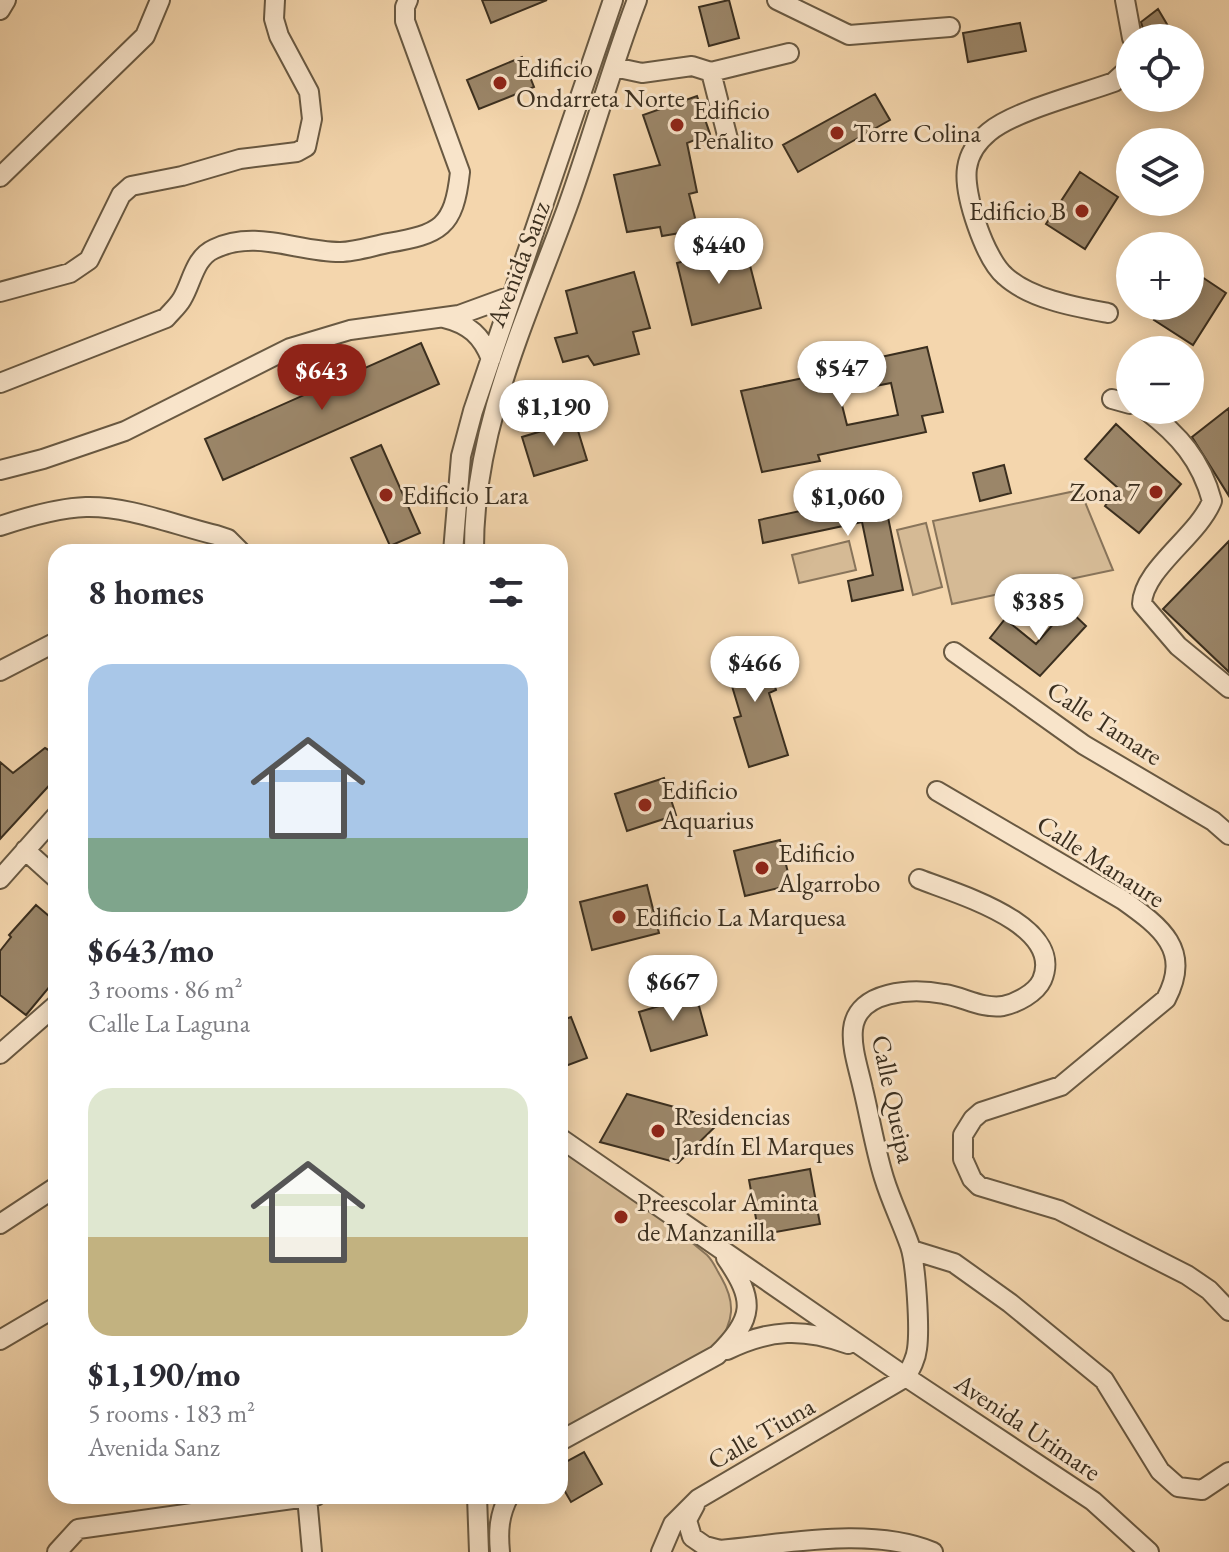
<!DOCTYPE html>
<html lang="en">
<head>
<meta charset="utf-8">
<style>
	:root { --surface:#fff; --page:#f7f7f7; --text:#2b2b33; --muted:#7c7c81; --accent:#8f2418 }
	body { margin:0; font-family:"EB Garamond",serif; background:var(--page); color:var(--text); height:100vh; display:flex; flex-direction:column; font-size:30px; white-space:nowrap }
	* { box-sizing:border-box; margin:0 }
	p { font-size:26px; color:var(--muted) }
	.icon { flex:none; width:44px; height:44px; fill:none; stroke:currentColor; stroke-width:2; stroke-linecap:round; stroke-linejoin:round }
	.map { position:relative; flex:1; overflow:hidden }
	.panel { position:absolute; left:48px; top:544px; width:520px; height:960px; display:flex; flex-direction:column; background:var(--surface); border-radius:24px; box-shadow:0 4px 20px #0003 }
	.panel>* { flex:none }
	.tools { position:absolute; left:1116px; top:24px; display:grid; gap:16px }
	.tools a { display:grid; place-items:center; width:88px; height:88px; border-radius:50%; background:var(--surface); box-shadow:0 4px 20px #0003; font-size:40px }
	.price { position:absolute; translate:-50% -68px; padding:0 18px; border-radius:28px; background:#fff; color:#222; font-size:26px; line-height:52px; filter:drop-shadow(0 2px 4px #0008) }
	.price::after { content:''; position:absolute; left:50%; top:48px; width:24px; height:18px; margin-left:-12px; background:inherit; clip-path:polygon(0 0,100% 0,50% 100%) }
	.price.active { background:var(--accent); color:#fff }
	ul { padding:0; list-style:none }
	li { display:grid; align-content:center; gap:16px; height:424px; padding:0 40px }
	li span { display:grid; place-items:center; height:248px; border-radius:24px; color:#555 }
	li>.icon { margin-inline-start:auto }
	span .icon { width:144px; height:144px; fill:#fffc; stroke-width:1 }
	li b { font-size:34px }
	h2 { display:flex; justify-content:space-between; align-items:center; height:96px; padding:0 40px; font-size:34px }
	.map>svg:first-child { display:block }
</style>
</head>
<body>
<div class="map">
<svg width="1229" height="1552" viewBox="0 0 1229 1552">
	<rect width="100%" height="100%" fill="#f4d6ad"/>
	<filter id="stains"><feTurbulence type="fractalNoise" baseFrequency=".0025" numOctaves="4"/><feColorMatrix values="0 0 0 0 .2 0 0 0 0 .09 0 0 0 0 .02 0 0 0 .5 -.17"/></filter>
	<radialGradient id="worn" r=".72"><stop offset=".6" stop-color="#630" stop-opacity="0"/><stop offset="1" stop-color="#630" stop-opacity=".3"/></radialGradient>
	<path fill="#d5ba95" stroke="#88745a" stroke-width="2" d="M1080 490 1113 570 952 604 933 521Z
		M926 523 942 587 913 595 897 530Z
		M849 541 856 570 799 583 792 555Z
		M560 1145 634 1195 707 1255C714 1262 716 1269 721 1277 736 1303 734 1321 717 1346L560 1433Z"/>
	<path fill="#9b8669" stroke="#3b2f1f" stroke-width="2" fill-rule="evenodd" d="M482 0H547L491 23Z
		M729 0 739 38 709 46 699 7Z
		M1158 9 1171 31 1161 38H1146L1141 22Z
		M1020 23 1026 51 968 62 963 33Z
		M522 57 534 87 479 109 467 80Z
		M875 94 890 120 798 172 783 145Z
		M697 96 710 134 687 143 697 192 689 194 698 230 662 236 660 227 627 232 614 175 660 165 643 115Z
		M1080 172 1118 197 1085 249 1046 224Z
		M745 246 761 308 692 325 677 263Z
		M1190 269 1226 293 1193 345 1154 320 1164 306H1190Z
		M634 272 650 328 633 332 639 354 594 365 588 356 563 362 555 338 577 333 566 291Z
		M421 343 439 384 223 480 205 439Z
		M927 347 943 412 922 416 926 432 818 455 820 461 762 472 741 391 813 376 812 372ZM891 383 898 415 847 425 839 393Z
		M1229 408V496L1192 437Z
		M575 421 587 460 534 476 522 437Z
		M1116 424 1181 484 1139 533 1105 506 1118 488 1085 459Z
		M381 445 420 533 390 546 351 458Z
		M1004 465 1011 493 980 501 973 473Z
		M883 493 903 590 852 601 848 581 873 575 862 522 763 543 759 520Z
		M1229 541V672L1163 609Z
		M1067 608 1086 626 1040 676 990 638 1005 619 1036 644Z
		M762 642 776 690 769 693 788 755 749 767 734 718 741 716 722 653Z
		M45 748 56 754V778L0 839V762L13 773Z
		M664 778 676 815 627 831 615 794Z
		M780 840 791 885 745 896 734 851Z
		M647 885 659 933 592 950 580 902Z
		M36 905 56 922V979L26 1015 0 995V951L11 937 9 935Z
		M696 995 707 1035 651 1051 639 1012Z
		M571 1017 587 1058 560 1068V1021Z
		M627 1094 722 1120 678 1163 600 1142Z
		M810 1169 820 1224 759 1235 749 1180Z
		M584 1452 602 1484 571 1502 560 1483V1465Z"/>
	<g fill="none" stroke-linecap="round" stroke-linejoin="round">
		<defs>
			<path id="minor" d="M777 0 849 35 950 27
				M1125 0 1132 38
				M0 10 6 0
				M614 67 642 73 692 66 711 72 789 53
				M711 72 728 139
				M0 177 145 36 160 0
				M0 292 70 273 89 260 121 195 131 186 182 176 240 159 297 152 306 147 312 119 309 92 279 36 274 19 275 0
				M1108 313C1076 307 1030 299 1005 276 985 259 963 194 967 168 969 154 978 141 989 132 1014 111 1081 94 1114 82L1125 72 1130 59
				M444 318C469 324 482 336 491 359
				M0 383 166 318C171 312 178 306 182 299 192 283 194 258 214 249 256 229 297 252 340 252 355 252 373 246 388 243 440 234 454 228 460 172L405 21V7L408 0
				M1112 399 1130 404
				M1146 410C1179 435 1201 460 1212 501 1198 536 1143 569 1142 604L1178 646 1229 688
				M0 470 43 459 125 431 290 348 350 330 459 315 511 296
				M0 526C27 517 57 508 86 507 129 506 174 525 216 535L228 539 241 552
				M453 552 461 456 473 411 613 0
				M474 552C473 430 526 320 567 208 592 139 611 68 637 0
				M954 652 1084 745 1213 821 1229 835
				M0 671 56 642
				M937 791 1123 900C1161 927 1192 950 1166 999L1061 1086 981 1112 973 1119 963 1135V1159L972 1179 979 1186 1059 1210 1187 1275 1209 1290 1229 1311
				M25 850 56 878
				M0 879 56 816
				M0 1054 56 1005
				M560 1138 906 1377 1093 1501 1149 1552
				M0 1224 56 1187
				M912 1250 954 1263 1010 1303 1104 1380 1160 1471 1178 1487 1202 1490 1229 1472
				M0 1340 56 1307
				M727 1350C770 1329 803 1328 848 1344
				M906 1377C911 1368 916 1359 917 1349 920 1329 916 1264 910 1246 902 1223 891 1201 884 1178 875 1149 870 1118 863 1089 859 1070 851 1048 853 1029 857 990 913 988 944 994 964 997 982 1009 1003 1006 1017 1003 1036 993 1042 980 1066 924 954 893 919 879
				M560 1441 717 1355C755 1318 755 1300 726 1258
				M477 1496 479 1552
				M695 1505 687 1520 692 1537 705 1546 720 1550C785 1544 871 1526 933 1552
				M57 1552 78 1529 307 1497
				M312 1552 307 1497 316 1496
				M500 1552C498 1531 499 1515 509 1496
				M661 1552 673 1524 698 1499 906 1377"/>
		</defs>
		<use href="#minor" stroke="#695942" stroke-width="22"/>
		<use href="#minor" stroke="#f8e4ca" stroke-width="18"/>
	</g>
	<g fill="#8f2418" stroke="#f8e4ca" stroke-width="3">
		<circle cx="500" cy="83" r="8"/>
		<circle cx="677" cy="125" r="8"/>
		<circle cx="837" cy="133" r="8"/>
		<circle cx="1082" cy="211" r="8"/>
		<circle cx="1156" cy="492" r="8"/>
		<circle cx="386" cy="495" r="8"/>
		<circle cx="645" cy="805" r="8"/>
		<circle cx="762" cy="868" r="8"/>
		<circle cx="619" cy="917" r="8"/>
		<circle cx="658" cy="1131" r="8"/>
		<circle cx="621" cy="1217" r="8"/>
	</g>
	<g text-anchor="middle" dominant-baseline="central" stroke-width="6" stroke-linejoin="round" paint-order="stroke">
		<g font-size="26" fill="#3b2f1f" stroke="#f8e4ca" text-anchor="start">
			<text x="516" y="68">Edificio<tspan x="516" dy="30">Ondarreta Norte</tspan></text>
			<text x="693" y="110">Edificio<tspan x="693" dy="30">Peñalito</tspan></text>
			<text x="853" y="133">Torre Colina</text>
			<text x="1066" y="211" text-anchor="end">Edificio B</text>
			<text x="1140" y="492" text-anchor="end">Zona 7</text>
			<text x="402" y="495">Edificio Lara</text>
			<text x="661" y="790">Edificio<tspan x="661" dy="30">Aquarius</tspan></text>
			<text x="778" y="853">Edificio<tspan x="778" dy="30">Algarrobo</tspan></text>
			<text x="635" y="917">Edificio La Marquesa</text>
			<text x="674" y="1116">Residencias<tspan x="674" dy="30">Jardín El Marques</tspan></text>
			<text x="637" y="1202">Preescolar Aminta<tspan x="637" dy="30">de Manzanilla</tspan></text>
		</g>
		<g font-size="26" fill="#3b2f1f" stroke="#f8e4ca">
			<text transform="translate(518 264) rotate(-69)">Avenida Sanz</text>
			<text transform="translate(1105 723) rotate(33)">Calle Tamare</text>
			<text transform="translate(1101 861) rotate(33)">Calle Manaure</text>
			<text transform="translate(894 1099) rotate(78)">Calle Queipa</text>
			<text transform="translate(1028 1427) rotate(34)">Avenida Urimare</text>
			<text transform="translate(761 1433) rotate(-30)">Calle Tiuna</text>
		</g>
	</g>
	<rect width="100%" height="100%" filter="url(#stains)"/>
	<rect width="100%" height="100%" fill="url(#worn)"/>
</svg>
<div class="tools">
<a><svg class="icon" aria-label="locate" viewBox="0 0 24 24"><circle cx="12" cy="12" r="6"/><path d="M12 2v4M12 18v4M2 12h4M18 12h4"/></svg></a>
<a><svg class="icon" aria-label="layers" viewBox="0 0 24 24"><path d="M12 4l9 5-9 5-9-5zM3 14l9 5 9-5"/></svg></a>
<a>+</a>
<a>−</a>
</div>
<b class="price" style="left:719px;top:286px">$440</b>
<b class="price" style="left:842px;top:409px">$547</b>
<b class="price active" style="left:322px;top:412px">$643</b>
<b class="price" style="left:554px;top:448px">$1,190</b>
<b class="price" style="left:848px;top:538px">$1,060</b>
<b class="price" style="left:1039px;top:642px">$385</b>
<b class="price" style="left:755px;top:704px">$466</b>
<b class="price" style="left:673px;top:1023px">$667</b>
<section class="panel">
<h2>8 homes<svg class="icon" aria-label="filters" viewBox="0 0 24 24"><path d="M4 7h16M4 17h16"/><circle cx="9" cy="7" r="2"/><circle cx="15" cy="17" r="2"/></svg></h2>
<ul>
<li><span style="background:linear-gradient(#a9c7e8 70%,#7fa58c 0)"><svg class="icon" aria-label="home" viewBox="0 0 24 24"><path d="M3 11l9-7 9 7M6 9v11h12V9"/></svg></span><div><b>$643/mo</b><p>3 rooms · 86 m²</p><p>Calle La Laguna</p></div></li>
<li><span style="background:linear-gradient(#dfe7d0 60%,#c2b280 0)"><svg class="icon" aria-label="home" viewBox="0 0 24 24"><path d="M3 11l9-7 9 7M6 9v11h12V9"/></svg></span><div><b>$1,190/mo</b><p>5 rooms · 183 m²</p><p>Avenida Sanz</p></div></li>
</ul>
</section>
</div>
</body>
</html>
